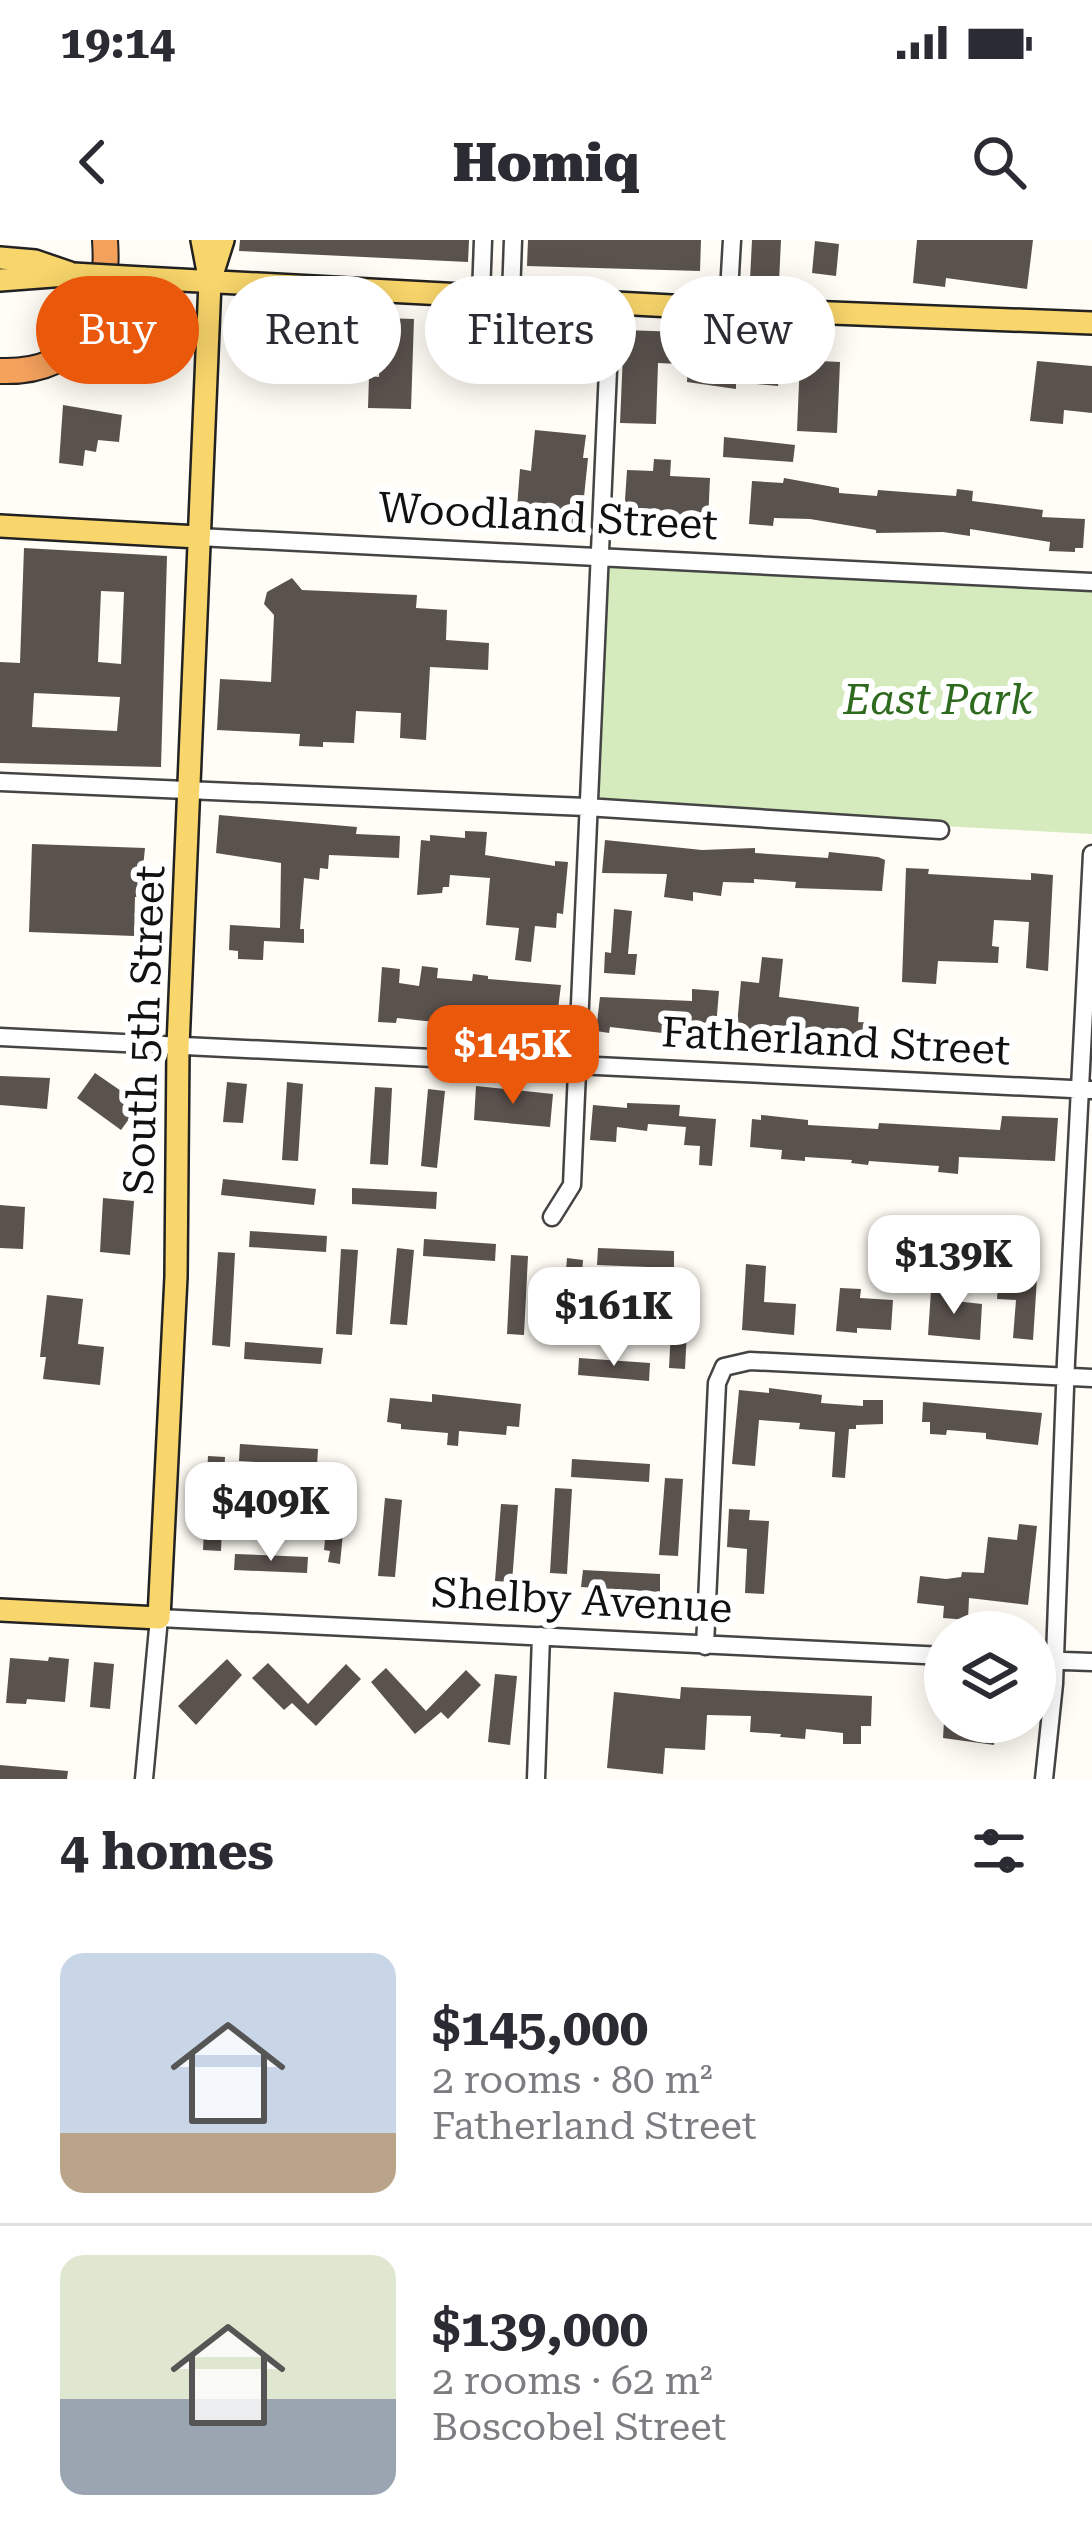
<!DOCTYPE html>
<html lang="en">
<head>
<meta charset="utf-8">
<style>
	:root { --surface:#fff; --page:#f2f2f3; --text:#2b2b33; --muted:#7c7c81; --line:#e1e1e2; --accent:#ea580c }
	body { margin:0; font-family:"Roboto Serif",serif; background:var(--page); color:var(--text); height:100vh; display:flex; flex-direction:column; font-size:45px; white-space:nowrap }
	* { box-sizing:border-box; margin:0 }
	p { font-size:39px; color:var(--muted) }
	.icon { flex:none; width:66px; height:66px; fill:none; stroke:currentColor; stroke-width:2; stroke-linecap:round; stroke-linejoin:round }
	.map { position:relative; height:1539px; overflow:hidden }
	.sheet { display:flex; flex-direction:column; background:var(--surface); flex:1 }
	.sheet>* { flex:none }
	.banner { position:absolute; left:36px; top:36px; width:1020px; height:108px; display:flex; gap:24px }
	.buttons { position:absolute; left:924px; top:1371px; display:grid; gap:24px }
	.buttons a { display:grid; place-items:center; width:132px; height:132px; border-radius:50%; background:var(--surface); box-shadow:0 6px 30px #0003; font-size:60px }
	.price { position:absolute; translate:-50% -102px; padding:0 27px; border-radius:24px; background:#fff; color:#222; font-size:39px; line-height:78px; filter:drop-shadow(0 3px 6px #0008) }
	.price::after { content:''; position:absolute; left:50%; top:72px; width:36px; height:27px; margin-left:-18px; background:inherit; clip-path:polygon(0 0,100% 0,50% 100%) }
	.price.current { background:var(--accent); color:#fff }
	ul { padding:0; list-style:none }
	li { display:flex; align-items:center; gap:36px; height:300px; padding:0 60px }
	li+li { border-top:3px solid var(--line) }
	li span { display:grid; place-items:center; flex:none; width:336px; height:240px; border-radius:24px; color:#555 }
	li>.icon { margin-inline-start:auto }
	span .icon { width:144px; height:144px; fill:#fffc; stroke-width:1 }
	li b { font-size:51px }
	h2 { display:flex; justify-content:space-between; align-items:center; height:144px; padding:0 60px; font-size:51px }
	.chip { padding:0 42px; border-radius:54px; background:var(--surface); box-shadow:0 6px 30px #0003; font-size:42px; line-height:108px }
	.chip.current { background:var(--accent); color:#fff }
	.status { display:flex; justify-content:space-between; align-items:center; height:84px; padding:0 60px; background:var(--surface); direction:ltr }
	.status svg { height:33px; fill:currentColor }
	header { display:flex; justify-content:space-between; align-items:center; height:156px; padding:0 60px; background:var(--surface); font-size:54px; font-weight:800 }
	.map>svg:first-child { display:block }
</style>
</head>
<body>
<div class="status"><b>19:14</b><svg viewBox="0 0 49 12"><path d="M0 12V9h3v3zM5 12V6h3v6zM10 12V3h3v9zM15 12V0h3v12zM26 1h20v11H26zM47 4h2v5h-2z"/></svg></div>
<header><svg class="icon" aria-label="back" viewBox="0 0 24 24"><path d="M15 5l-7 7 7 7"/></svg>Homiq<svg class="icon" aria-label="search" viewBox="0 0 24 24"><circle cx="10" cy="10" r="6"/><path d="M15 15l6 6"/></svg></header>
<div class="map">
<svg width="1092" height="1539" viewBox="0 0 1092 1539">
	<rect width="100%" height="100%" fill="#fffdf5"/>
	<path fill="#d5ebbd" d="M600 317 1092 340V594L586 567Z"/>
	<path fill="#5a524d" fill-rule="evenodd" d="M240 0H469L468 22 239 11Z
		M528 0H701L700 31 527 26Z
		M752 0H781L779 42 750 40Z
		M917 0H1033L1027 49 946 38 945 47 913 43Z
		M815 1 839 4 836 36 812 33Z
		M144 64 173 66 169 124 141 122Z
		M381 78 414 79 411 169 368 168 369 136 379 137Z
		M624 90 680 92 678 124 658 123 656 184 620 183Z
		M800 120 840 122 837 193 797 191Z
		M1037 121 1092 126V173L1064 170 1063 184 1030 181Z
		M719 123 780 129 778 146 736 142V149L687 142 688 124 718 127Z
		M63 165 122 175 119 202 98 200 96 212 85 210 83 226 59 223Z
		M535 190 586 195 583 218H588L581 286 516 281 520 229 531 231Z
		M724 197 795 205 793 222 723 217Z
		M654 219 671 220 670 236 710 238 708 282 624 275 627 230 653 231Z
		M784 238 839 248V253L877 256 878 250 956 256 957 249 973 251 972 261 1043 270 1042 277 1085 279 1083 308H1075V312L1049 311 1050 302 970 289V296L943 292 876 293V290L810 279 774 278 773 286 749 284 752 241 783 243Z
		M24 308 167 316 161 527 0 523V422L20 423ZM101 351 124 352 121 424 98 422ZM34 453 120 457 117 491 32 487Z
		M292 338 302 350 417 355 416 368 447 370 446 400 489 403 488 430 430 427 426 500 400 498 401 473 356 471 354 503 323 502V507L299 506 300 494 217 490 220 439 271 442 274 375 264 364 267 352Z
		M219 575 357 587 356 594 400 596 399 618 329 615 328 629 320 628 319 640 304 638 300 689H304V703L264 701 263 720 238 719V711L229 710 230 685 280 688 281 623 216 613Z
		M465 591 487 592 485 615 555 626V621L568 622 563 674 557 673 556 688 535 686 531 722 515 720 519 688 486 685 490 638 450 635 449 647H443L442 653 417 655 421 600 430 601V595L465 598Z
		M605 600 702 610 755 608V613L828 618 829 612 878 617 885 620 882 651 795 648 796 642 754 639V643L723 642 721 656 693 652V661L664 657 667 634 602 633Z
		M32 604 145 608 140 657H135L134 696 29 692Z
		M906 628 929 629 928 634 1031 640V633L1053 635 1048 731 1026 728 1029 682 994 680 992 706 999 707 998 723 938 721 936 744 902 742Z
		M614 669 632 671 628 714H637L635 735 604 733 605 712 611 713Z
		M762 717 783 719 779 757 859 767 858 782 877 783 876 803 736 796 741 741 759 743Z
		M422 726 438 728 437 738 472 741 473 734 488 736V739L561 745 555 793 501 787 502 782 463 777V785L397 778 396 783 378 782 382 727 400 729 399 743 419 746Z
		M692 749 719 751 715 799 610 787 609 793 596 791 600 757 692 761Z
		M95 833 140 864 121 890 77 858Z
		M0 836 50 838 47 869 0 865Z
		M227 842 247 844 243 883 223 882Z
		M287 842 303 844 298 921 282 920Z
		M476 846 553 854 550 887 474 880Z
		M375 847 392 848 388 925 370 924Z
		M428 849 445 851 437 928 421 926Z
		M627 863 680 865 679 876 716 879 712 926 699 925 700 906 684 905 686 887 648 884 647 891 617 887 616 902 590 900 593 865 627 868Z
		M761 875 808 880V885L878 889 879 883 1000 890 1002 876 1058 878 1055 921 959 917 958 934 938 932 939 926 869 921 868 925 851 923 852 920 805 917V921L781 919 782 910 750 907 752 879 761 880Z
		M223 939 316 949 314 965 221 955Z
		M352 948 437 952 436 969 352 964Z
		M103 958 134 961 130 1015 100 1012Z
		M0 965 25 967 23 1009 0 1008Z
		M250 991 327 996 326 1012 249 1007Z
		M424 999 496 1004 495 1021 423 1016Z
		M397 1008 414 1010 407 1085 390 1084Z
		M598 1008 674 1011V1028L597 1025Z
		M341 1009 358 1010 352 1095 336 1094Z
		M218 1012 235 1013 230 1107 212 1105Z
		M511 1015 528 1016 524 1095 507 1094Z
		M567 1018 583 1020 577 1105 560 1103Z
		M746 1024 766 1026 764 1062 796 1064 794 1095 742 1090Z
		M999 1035 1037 1038 1033 1100 1013 1098 1016 1060 997 1059Z
		M840 1048 861 1049 860 1058 893 1060 891 1090 857 1088V1093L836 1091Z
		M673 1050 689 1051 685 1129 669 1128Z
		M931 1051 956 1052 955 1061 982 1064 980 1100 928 1095Z
		M47 1055 83 1059 78 1104 104 1107 100 1145 43 1139 46 1117H40Z
		M245 1102 323 1108 321 1124 244 1119Z
		M579 1118 650 1123 649 1141 578 1135Z
		M769 1148 822 1155 821 1163 863 1166V1160H883V1184L856 1185V1189H849L845 1238 832 1237 835 1192 799 1189 800 1183 759 1180 755 1226 732 1224 739 1150 769 1153Z
		M432 1154 521 1164 519 1187 507 1186 506 1195 459 1191 458 1206 447 1205 448 1193 401 1189V1184L387 1182 390 1158 432 1162Z
		M923 1162 1042 1173 1038 1205 986 1199V1193L947 1190 946 1195 930 1194V1182H922Z
		M240 1204 318 1209 317 1226 239 1221Z
		M208 1216 225 1217 221 1311 203 1310Z
		M572 1219 650 1224 649 1242 571 1237Z
		M665 1238 683 1239 678 1316 659 1315Z
		M331 1239 348 1241 340 1324 328 1322 330 1311 324 1310Z
		M555 1248 572 1249 567 1334 550 1333Z
		M385 1258 402 1260 395 1337 378 1336Z
		M501 1264 518 1265 512 1342 495 1341Z
		M729 1269 750 1270 749 1280 769 1281 764 1354 745 1353 747 1309 727 1307Z
		M1019 1284 1037 1286 1028 1365 969 1358 968 1380 943 1378 944 1366 917 1363 920 1336 946 1339 961 1337 962 1332 984 1333 988 1297 1017 1300Z
		M235 1314 308 1317 307 1333 234 1330Z
		M583 1330 660 1334V1352L581 1347Z
		M49 1417 69 1419 65 1462 27 1459 26 1464 6 1463 10 1418 48 1421Z
		M227 1419 242 1435 196 1485 178 1466Z
		M94 1422 114 1424 110 1469 90 1467Z
		M268 1423 308 1464 346 1424 361 1439 316 1486 292 1463 284 1470 252 1438Z
		M386 1428 426 1471 466 1430 481 1445 448 1479 441 1472 415 1494 371 1442Z
		M495 1434 517 1436 510 1505 488 1502Z
		M681 1447 872 1456 871 1486H861V1504H843V1493L806 1489 805 1499 780 1497 781 1494 750 1492 751 1476 707 1475 705 1510 665 1508 663 1534 607 1528 614 1452 680 1459Z
		M944 1482H996L994 1505 943 1498Z
		M0 1525 68 1531 67 1539H0Z"/>
	<g fill="none" stroke-linecap="round" stroke-linejoin="round">
		<defs>
			<path id="minor" d="M481 55 483 0
				M511 56 513 0
				M728 69 732 0
				M198 297 1092 342
				M0 542 586 567 940 590
				M0 797 1092 850
				M552 977 572 945 611 62
				M705 1406 717 1143 724 1127 750 1121 1092 1138
				M1035 1420 1092 1422
				M144 1539 159 1378 945 1416
				M536 1539 541 1396
				M1044 1539 1054 1444 1066 1121 1092 614"/>
			<path id="major" d="M0 18 35 21 73 34
				M143 38 728 69 1092 83
				M0 40 66 35
				M210 41 223 0
				M0 286 198 297
				M0 1370 159 1378 176 1037 178 806 210 42 202 0"/>
			<path id="highway" d="M0 131C84 134 110 73 105 0"/>
		</defs>
		<use href="#minor" stroke="#444" stroke-width="21"/>
		<use href="#major" stroke="#222" stroke-width="26"/>
		<use href="#highway" stroke="#222" stroke-width="28"/>
		<use href="#minor" stroke="#fff" stroke-width="16"/>
		<use href="#major" stroke="#f9d66b" stroke-width="21"/>
		<use href="#highway" stroke="#f5a25d" stroke-width="24"/>
		<defs>
			<path id="major-bridge" d="M73 34 143 38"/>
		</defs>
		<use href="#major-bridge" stroke="#222" stroke-width="26" stroke-linecap="butt"/>
		<use href="#major-bridge" stroke="#f9d66b" stroke-width="21"/>
	</g>
	<g text-anchor="middle" dominant-baseline="central" stroke-width="12" stroke-linejoin="round" paint-order="stroke">
		<g font-size="42" fill="#111" stroke="#fff">
			<text transform="translate(548 276) rotate(3)">Woodland Street</text>
			<text transform="translate(144 790) rotate(-88)">South 5th Street</text>
			<text transform="translate(836 801) rotate(3)">Fatherland Street</text>
			<text transform="translate(582 1360) rotate(3)">Shelby Avenue</text>
		</g>
		<g font-size="42" font-style="italic" fill="#2f6b1f" stroke="#fff">
			<text x="938" y="459">East Park</text>
		</g>
	</g>
</svg>
<div class="buttons">
<a><svg class="icon" aria-label="layers" viewBox="0 0 24 24"><path d="M12 4l9 5-9 5-9-5zM3 14l9 5 9-5"/></svg></a>
</div>
<b class="price current" style="left:513px;top:867px">$145K</b>
<b class="price" style="left:954px;top:1077px">$139K</b>
<b class="price" style="left:614px;top:1129px">$161K</b>
<b class="price" style="left:271px;top:1324px">$409K</b>
<div class="banner">
<a class="chip current">Buy</a>
<a class="chip">Rent</a>
<a class="chip">Filters</a>
<a class="chip">New</a>
</div>
</div>
<section class="sheet">
<h2>4 homes<svg class="icon" aria-label="filters" viewBox="0 0 24 24"><path d="M4 7h16M4 17h16"/><circle cx="9" cy="7" r="2"/><circle cx="15" cy="17" r="2"/></svg></h2>
<ul>
<li><span style="background:linear-gradient(#c9d6e8 75%,#b9a48a 0)"><svg class="icon" aria-label="home" viewBox="0 0 24 24"><path d="M3 11l9-7 9 7M6 9v11h12V9"/></svg></span><div><b>$145,000</b><p>2 rooms · 80 m²</p><p>Fatherland Street</p></div></li>
<li><span style="background:linear-gradient(#dfe7d0 60%,#9aa5b1 0)"><svg class="icon" aria-label="home" viewBox="0 0 24 24"><path d="M3 11l9-7 9 7M6 9v11h12V9"/></svg></span><div><b>$139,000</b><p>2 rooms · 62 m²</p><p>Boscobel Street</p></div></li>
</ul>
</section>
</body>
</html>
